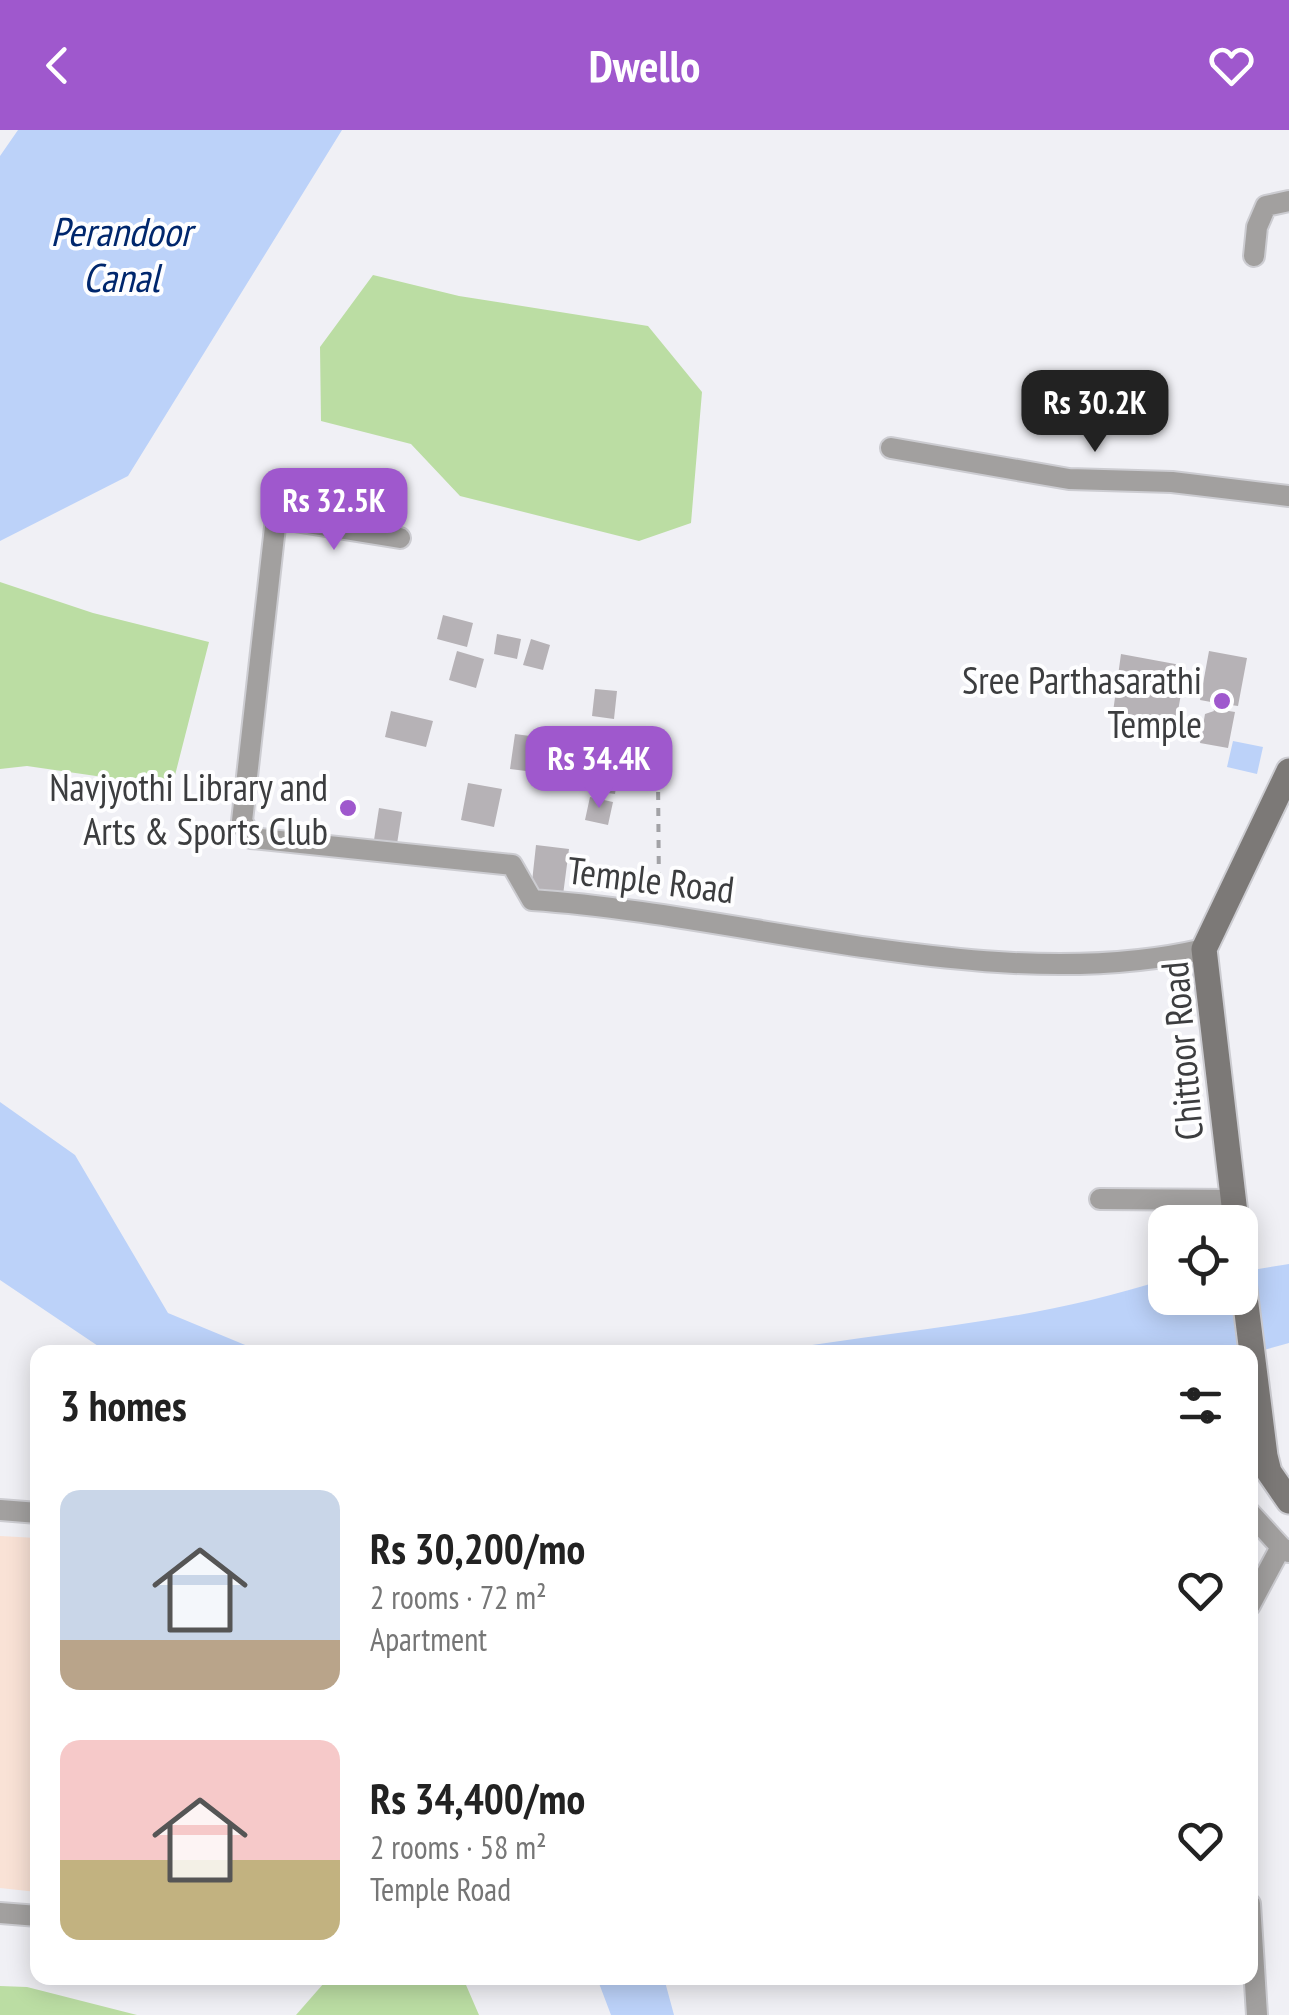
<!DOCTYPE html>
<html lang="en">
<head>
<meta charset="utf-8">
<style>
	:root { --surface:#fff; --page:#f2f2f2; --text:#222; --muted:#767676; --accent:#9f58cd }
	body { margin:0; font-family:"PT Sans Narrow",sans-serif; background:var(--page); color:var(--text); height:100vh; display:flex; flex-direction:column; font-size:38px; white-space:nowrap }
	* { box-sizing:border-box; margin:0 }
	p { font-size:32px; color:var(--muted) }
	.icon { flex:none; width:55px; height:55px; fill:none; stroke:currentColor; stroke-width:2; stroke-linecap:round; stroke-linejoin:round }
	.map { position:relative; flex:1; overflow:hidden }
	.panel { position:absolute; left:30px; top:1215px; width:1228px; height:640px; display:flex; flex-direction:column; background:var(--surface); border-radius:20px; box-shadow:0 5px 25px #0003 }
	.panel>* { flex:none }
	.fabs { position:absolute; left:1148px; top:1075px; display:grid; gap:20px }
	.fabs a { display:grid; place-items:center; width:110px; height:110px; border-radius:20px; background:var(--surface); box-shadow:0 5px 25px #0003; font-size:50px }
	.price { position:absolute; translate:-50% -85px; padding:0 22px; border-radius:20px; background:var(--accent); color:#fff; font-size:32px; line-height:65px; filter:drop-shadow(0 2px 5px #0008) }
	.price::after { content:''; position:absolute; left:50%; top:60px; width:30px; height:22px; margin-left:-15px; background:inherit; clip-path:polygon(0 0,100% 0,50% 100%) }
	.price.on { background:#222; color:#fff }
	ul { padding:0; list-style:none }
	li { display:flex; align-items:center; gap:30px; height:250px; padding:0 30px }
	li span { display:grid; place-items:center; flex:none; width:280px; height:200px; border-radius:20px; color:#555 }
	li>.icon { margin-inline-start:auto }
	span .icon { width:120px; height:120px; fill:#fffc; stroke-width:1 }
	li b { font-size:42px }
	h2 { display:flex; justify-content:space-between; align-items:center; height:120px; padding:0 30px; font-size:42px }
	header { display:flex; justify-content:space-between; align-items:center; height:130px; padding:0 30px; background:var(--accent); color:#fff; font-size:45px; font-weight:700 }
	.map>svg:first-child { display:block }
</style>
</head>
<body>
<header><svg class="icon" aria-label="back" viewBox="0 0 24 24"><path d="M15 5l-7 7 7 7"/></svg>Dwello<svg class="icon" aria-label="heart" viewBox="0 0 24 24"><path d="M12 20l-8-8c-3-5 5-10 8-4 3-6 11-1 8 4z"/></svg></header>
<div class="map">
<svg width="1289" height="1885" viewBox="0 0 1289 1885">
	<rect width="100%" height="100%" fill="#f0f0f5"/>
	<path fill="#f9e2d6" d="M0 1406 37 1408V1762L0 1758Z"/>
	<path fill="#bbdda3" d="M373 145 459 166 648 196 702 262 691 393 639 411 460 366 411 314 321 291 320 217Z
		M0 452 93 483 209 512 172 657 27 636 0 639Z
		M406 1848H463L479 1885H296L324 1853Z
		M0 1856 27 1857 137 1885H0Z"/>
	<path fill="#bcd2f9" d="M18 0H342L128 346 0 411V26Z
		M1233 611 1263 617 1257 644 1227 637Z
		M0 972 75 1025 168 1183 262 1222H107L0 1150Z
		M1289 1134V1213L1250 1224 767 1222C900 1200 1036 1192 1165 1149V1168H1240V1142Z
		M597 1848H664L674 1885H611Z"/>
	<path fill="#b6b2b6" d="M443 485 473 493 467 517 437 509Z
		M497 504 521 509 517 529 494 524Z
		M531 509 550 515 543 540 523 535Z
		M457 521 484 529 476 558 449 550Z
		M1209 521 1247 528 1238 576 1224 574 1223 580 1235 582 1228 618 1200 613 1205 584 1214 581 1211 572 1200 570Z
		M1121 524 1186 536 1176 592 1113 582Z
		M595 559 617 561 614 589 592 586Z
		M391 581 433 591 426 617 385 607Z
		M550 603 582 608 574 656 542 651Z
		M515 604 530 606 526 641 510 639Z
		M587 616 621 621 615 664 580 659Z
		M468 653 502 659 494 697 461 690Z
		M590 667 613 672 608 695 585 690Z
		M379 678 402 682 397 714 374 710Z
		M536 715 569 719 563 765 531 761Z"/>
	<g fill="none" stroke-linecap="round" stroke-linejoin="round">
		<defs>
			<path id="minor" d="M1254 126 1257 97 1266 76 1289 71
				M891 318 1069 349 1172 352 1289 366
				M400 408 276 388 242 691 251 708 512 735 532 770C743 784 999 868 1204 819
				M1100 1069 1233 1070
				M0 1380 38 1383
				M1250 1383 1281 1417
				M1250 1475 1281 1417 1289 1422
				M1250 1774 1257 1885
				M0 1783 38 1786"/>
			<path id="secondary" d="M1236 1092 1204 819 1289 641
				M1240 1127 1265 1326 1269 1342 1289 1371"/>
		</defs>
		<use href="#minor" stroke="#ccccd1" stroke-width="24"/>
		<use href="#secondary" stroke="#ccccd1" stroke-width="29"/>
		<path stroke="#a2a2a6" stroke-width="4" stroke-dasharray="8 8" stroke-linecap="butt" d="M658 646 659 764"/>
		<use href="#minor" stroke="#a2a09f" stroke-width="20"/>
		<use href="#secondary" stroke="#7c7977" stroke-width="25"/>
	</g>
	<g fill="#9f58cd" stroke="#fefeff" stroke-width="4">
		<circle cx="1222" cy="571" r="10"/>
		<circle cx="348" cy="678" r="10"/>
	</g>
	<g text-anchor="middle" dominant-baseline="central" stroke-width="8" stroke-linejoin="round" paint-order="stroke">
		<g font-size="38" fill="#3c3d3f" stroke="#fefeff" text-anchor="end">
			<text x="1202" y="549">Sree Parthasarathi<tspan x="1202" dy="44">Temple</tspan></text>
			<text x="328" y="656">Navjyothi Library and<tspan x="328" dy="44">Arts &amp; Sports Club</tspan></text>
		</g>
		<g font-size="38" fill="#3c3d3f" stroke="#fefeff">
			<text transform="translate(651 749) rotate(7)">Temple Road</text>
			<text transform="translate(1181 921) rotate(-95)">Chittoor Road</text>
		</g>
		<g font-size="40" font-style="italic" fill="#00276d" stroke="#fefeff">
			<text x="121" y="101">Perandoor<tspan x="121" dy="46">Canal</tspan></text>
		</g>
	</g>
</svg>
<div class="fabs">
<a><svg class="icon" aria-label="locate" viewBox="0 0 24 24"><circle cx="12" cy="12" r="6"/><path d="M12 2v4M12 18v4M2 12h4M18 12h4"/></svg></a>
</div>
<b class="price on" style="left:1095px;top:325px">Rs 30.2K</b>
<b class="price" style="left:334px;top:423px">Rs 32.5K</b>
<b class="price" style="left:599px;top:681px">Rs 34.4K</b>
<section class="panel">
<h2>3 homes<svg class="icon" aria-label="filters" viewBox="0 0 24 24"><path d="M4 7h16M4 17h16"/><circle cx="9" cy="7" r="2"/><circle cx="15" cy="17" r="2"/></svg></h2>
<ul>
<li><span style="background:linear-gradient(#c9d6e8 75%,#b9a48a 0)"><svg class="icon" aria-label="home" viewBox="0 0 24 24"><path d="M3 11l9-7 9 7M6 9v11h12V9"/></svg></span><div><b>Rs 30,200/mo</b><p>2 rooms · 72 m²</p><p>Apartment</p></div><svg class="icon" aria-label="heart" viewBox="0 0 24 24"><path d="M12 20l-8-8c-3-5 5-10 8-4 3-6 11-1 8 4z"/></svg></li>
<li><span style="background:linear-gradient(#f6c9c9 60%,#c2b280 0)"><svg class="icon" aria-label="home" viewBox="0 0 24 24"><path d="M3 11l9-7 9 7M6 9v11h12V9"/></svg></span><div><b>Rs 34,400/mo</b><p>2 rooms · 58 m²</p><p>Temple Road</p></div><svg class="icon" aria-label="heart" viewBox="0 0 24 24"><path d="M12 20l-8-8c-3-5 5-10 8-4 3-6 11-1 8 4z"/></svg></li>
</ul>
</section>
</div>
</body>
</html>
